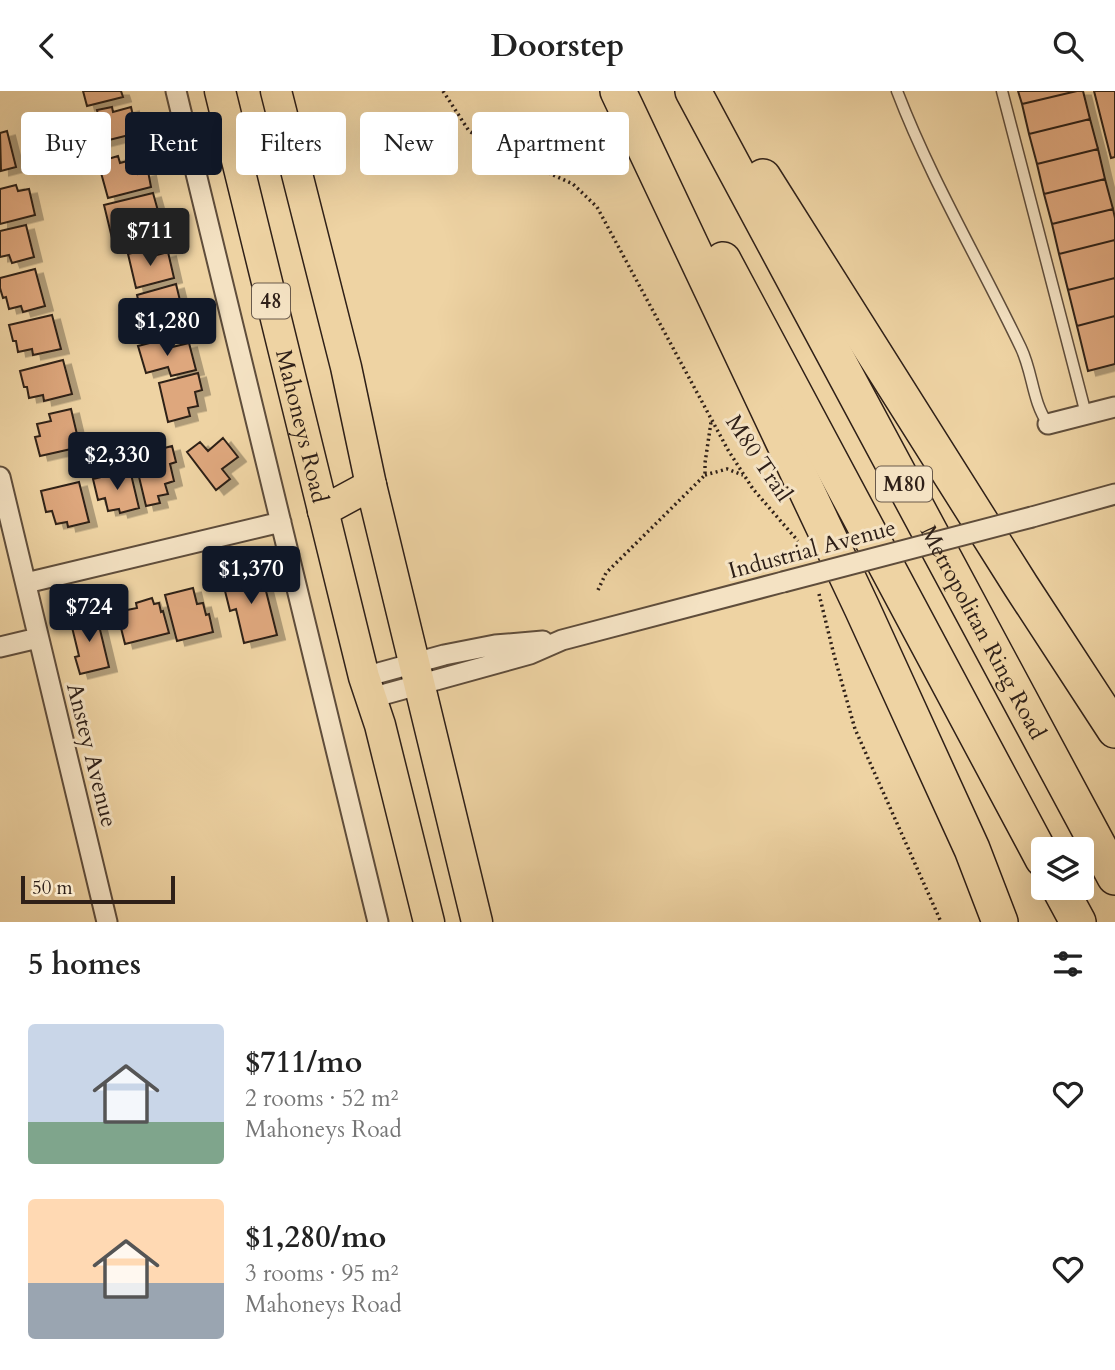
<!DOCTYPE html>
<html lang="en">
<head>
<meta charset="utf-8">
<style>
	:root { --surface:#fff; --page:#f2f2f2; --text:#222; --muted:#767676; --accent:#111827 }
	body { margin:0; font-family:Cardo,serif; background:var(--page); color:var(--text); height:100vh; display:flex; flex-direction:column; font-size:26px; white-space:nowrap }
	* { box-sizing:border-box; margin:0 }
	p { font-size:23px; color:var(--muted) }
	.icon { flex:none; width:38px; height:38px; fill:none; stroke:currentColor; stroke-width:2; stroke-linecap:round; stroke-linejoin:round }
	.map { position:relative; height:831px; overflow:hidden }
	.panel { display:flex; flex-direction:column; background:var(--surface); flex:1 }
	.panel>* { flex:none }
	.banner { position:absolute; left:21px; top:21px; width:700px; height:63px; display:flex; gap:14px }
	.buttons { position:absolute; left:1031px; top:746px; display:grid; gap:14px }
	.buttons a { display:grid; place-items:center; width:63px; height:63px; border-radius:7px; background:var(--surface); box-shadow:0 7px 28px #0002; font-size:35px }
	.scale { position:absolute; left:21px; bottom:18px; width:154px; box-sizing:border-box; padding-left:7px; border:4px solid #2f2018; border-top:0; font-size:19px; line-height:24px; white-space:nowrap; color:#2f2018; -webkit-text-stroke:5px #f4e2c3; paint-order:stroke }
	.price { position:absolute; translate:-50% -60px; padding:0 16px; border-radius:7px; background:var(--accent); color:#fff; font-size:23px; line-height:46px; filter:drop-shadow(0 2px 4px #0008) }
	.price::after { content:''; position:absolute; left:50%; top:42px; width:21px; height:16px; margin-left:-10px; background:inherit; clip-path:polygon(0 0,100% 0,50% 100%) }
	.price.current { background:#222; color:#fff }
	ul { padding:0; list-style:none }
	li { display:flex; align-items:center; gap:21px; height:175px; padding:0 28px }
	li span { display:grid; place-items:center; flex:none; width:196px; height:140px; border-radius:7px; color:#555 }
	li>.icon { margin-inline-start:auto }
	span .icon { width:84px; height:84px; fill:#fffc; stroke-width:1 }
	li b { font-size:30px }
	h2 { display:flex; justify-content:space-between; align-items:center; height:84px; padding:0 28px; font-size:30px }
	.pill { padding:0 24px; border-radius:7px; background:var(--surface); box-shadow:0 7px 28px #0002; font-size:24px; line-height:63px }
	.pill.current { background:var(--accent); color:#fff }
	header { display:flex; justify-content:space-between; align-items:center; height:91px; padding:0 28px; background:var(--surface); font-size:32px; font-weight:700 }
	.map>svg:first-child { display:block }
</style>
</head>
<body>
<header><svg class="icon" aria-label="back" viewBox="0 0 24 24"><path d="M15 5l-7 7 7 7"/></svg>Doorstep<svg class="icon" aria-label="search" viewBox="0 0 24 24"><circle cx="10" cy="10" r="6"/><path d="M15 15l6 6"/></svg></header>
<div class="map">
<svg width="1115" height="831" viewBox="0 0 1115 831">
	<defs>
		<filter id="shadow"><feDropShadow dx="8" dy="4.5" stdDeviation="0" flood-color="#0004"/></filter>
	</defs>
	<rect width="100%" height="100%" fill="#eed3a3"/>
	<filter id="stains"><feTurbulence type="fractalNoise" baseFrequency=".00286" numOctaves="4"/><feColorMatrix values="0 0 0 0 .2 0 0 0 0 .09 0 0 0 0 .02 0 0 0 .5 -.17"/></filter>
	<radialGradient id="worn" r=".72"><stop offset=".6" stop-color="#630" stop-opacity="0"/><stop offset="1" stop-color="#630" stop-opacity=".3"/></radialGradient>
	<path fill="#dea77d" stroke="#2f2018" stroke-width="2" filter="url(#shadow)" d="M83 0H121L123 6 87 15Z
		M1018 0H1077L1022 13Z
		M1077 0H1083L1090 28 1029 43 1022 13Z
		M1094 0H1115V66L1111 67Z
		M112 16 113 21 131 16 137 42 81 56 74 30 98 24 97 19Z
		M1090 28 1098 58 1037 73 1029 43Z
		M7 40 16 76 1 80 0 42Z
		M1098 58 1105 88 1044 103 1037 73Z
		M118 65 120 72 135 68 138 83 148 80 151 96 108 107 98 71Z
		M1105 88 1113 118 1052 133 1044 103Z
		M16 94 18 100 29 98 35 124 0 133V98Z
		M153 102 160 127 145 131 147 138 112 147 104 114Z
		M1113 118 1115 127V149L1059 163 1052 133Z
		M26 134 34 166 12 172 9 164 0 166V140Z
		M1115 149V187L1068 199 1059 163Z
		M151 157 153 165 168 161 174 187 136 197 128 163Z
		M35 178 45 215 23 221 21 215 9 218 6 206 3 207 0 197V187Z
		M1115 187V225L1077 235 1068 199Z
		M176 193 183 222 168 226 169 232 145 238 137 204Z
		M52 224 61 258 33 264 32 258 18 261 16 250H13L9 234Z
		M1115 225V273L1088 280 1077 235Z
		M165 248 168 257 189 252 196 279 171 285 168 276 146 282 138 255Z
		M63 269 72 303 44 310 43 304 29 307 27 296H24L20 280Z
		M198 282 202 299 195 301 198 315 188 317 190 325 168 331 159 292Z
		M71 318 80 356 40 365 35 346 40 345 37 333 51 330 49 323Z
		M223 347 238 366 222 378 230 388 216 399 187 361 200 351 208 360Z
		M172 355 176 371 170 373 174 390 165 393 168 403 158 405 160 412 146 415 134 365Z
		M130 379 139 417 120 422 119 418 108 420 105 407 98 409 93 388Z
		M79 391 89 431 68 436 67 431 56 433 52 420 46 421 41 400Z
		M261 480 277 544 244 552 236 518 230 520 223 492 230 490 229 488Z
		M193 497 197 513 203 512 206 524 209 523 213 541 177 550 165 504Z
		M152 507 154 513 159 512 161 521 163 520 169 542 125 553 120 533 125 532 122 520 137 517 136 512Z
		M96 522 109 576 80 583 75 566 79 565 70 528Z"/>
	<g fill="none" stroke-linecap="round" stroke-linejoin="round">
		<defs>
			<path id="service" d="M897 0C931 89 980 171 1021 257 1033 282 1032 310 1048 333
				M1002 0 1086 323"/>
			<path id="minor" d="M176 0 378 831
				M1048 333 1115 316
				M0 386 107 831
				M1032 426 1115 403
				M26 492 281 431
				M0 556 38 547
				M364 586 444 564 495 554 543 550
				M371 607 530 563 562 549 783 491"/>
			<g id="primary">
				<path id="s1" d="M220 0 364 586 380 634 429 831"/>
				<path d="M276 0 346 276 371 394 477 831"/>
				<path d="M323 420 371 394"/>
			</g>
			<g id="motorway">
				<path d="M618 0 862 517 972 758 1000 831"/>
				<path id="s2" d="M693 0 1115 786"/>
				<path d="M763 86 1021 495 1115 639"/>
				<path d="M723 169 1043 768"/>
				<path d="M1059 796 1078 831"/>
			</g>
		</defs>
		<use href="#service" stroke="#5f4d3b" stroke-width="13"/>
		<use href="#minor" stroke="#5f4d3b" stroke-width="23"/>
		<use href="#primary" stroke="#2f2018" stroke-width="33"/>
		<use href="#motorway" stroke="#2f2018" stroke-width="38"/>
		<path stroke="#2f2018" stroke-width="3.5" stroke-dasharray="2 3.5" stroke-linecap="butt" d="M443 0 469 40 513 66 573 93 597 116 728 359 753 398 798 450
			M705 384 727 378 743 384
			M598 499 606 482 705 384V372L711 331
			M819 503 834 564 855 638 941 831"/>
		<use href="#service" stroke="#f4e2c3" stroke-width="10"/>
		<use href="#minor" stroke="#f4e2c3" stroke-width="19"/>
		<use href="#primary" stroke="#eed3a3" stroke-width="30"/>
		<use href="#motorway" stroke="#eed3a3" stroke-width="35"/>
		<defs>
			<path id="minor-bridge" d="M783 491 1032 426"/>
		</defs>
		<use href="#minor-bridge" stroke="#5f4d3b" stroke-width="23" stroke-linecap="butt"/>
		<use href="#minor-bridge" stroke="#f4e2c3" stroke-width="19"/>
	</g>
	<g text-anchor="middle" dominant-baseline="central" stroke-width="6" stroke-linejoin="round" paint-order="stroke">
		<g fill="#f4e2c3" stroke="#6a5a4b" stroke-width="2">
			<rect x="252" y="192.5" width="38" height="35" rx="5"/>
			<rect x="876" y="375.5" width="56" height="35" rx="5"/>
		</g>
		<g font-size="21" font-weight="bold" fill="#2f2018">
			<text x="271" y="210">48</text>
			<text x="904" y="393">M80</text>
		</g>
		<g font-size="23" fill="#2f2018" stroke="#f4e2c3">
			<text stroke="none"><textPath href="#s1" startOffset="345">Mahoneys Road</textPath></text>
			<text transform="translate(759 367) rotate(56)">M80 Trail</text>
			<text transform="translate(812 458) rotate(-15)">Industrial Avenue</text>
			<text stroke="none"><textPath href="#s2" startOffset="614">Metropolitan Ring Road</textPath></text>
			<text transform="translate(92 664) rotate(76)">Anstey Avenue</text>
		</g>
	</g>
	<rect width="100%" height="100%" filter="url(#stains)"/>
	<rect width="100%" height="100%" fill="url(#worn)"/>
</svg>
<div class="buttons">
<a><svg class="icon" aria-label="layers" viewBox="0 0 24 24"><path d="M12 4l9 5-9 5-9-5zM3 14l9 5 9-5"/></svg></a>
</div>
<div class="scale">50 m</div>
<b class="price current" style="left:150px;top:177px">$711</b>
<b class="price" style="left:167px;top:267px">$1,280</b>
<b class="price" style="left:117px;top:401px">$2,330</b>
<b class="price" style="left:251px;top:515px">$1,370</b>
<b class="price" style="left:89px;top:553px">$724</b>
<div class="banner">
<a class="pill">Buy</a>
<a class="pill current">Rent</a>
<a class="pill">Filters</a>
<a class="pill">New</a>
<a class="pill">Apartment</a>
</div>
</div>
<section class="panel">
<h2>5 homes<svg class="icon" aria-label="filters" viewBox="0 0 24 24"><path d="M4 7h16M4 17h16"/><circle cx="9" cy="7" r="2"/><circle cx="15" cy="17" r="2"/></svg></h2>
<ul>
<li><span style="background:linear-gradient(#c9d6e8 70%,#7fa58c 0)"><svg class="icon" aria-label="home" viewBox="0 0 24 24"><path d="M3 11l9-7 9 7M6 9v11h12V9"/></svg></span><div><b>$711/mo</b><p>2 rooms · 52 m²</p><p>Mahoneys Road</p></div><svg class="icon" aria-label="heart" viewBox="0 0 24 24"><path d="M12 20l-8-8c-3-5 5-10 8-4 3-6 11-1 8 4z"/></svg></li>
<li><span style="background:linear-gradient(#ffd9b3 60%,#9aa5b1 0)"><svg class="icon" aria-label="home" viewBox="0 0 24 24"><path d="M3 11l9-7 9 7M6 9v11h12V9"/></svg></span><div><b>$1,280/mo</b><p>3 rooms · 95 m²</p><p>Mahoneys Road</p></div><svg class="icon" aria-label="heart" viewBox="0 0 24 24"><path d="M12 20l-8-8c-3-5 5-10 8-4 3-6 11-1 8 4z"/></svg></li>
</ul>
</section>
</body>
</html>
